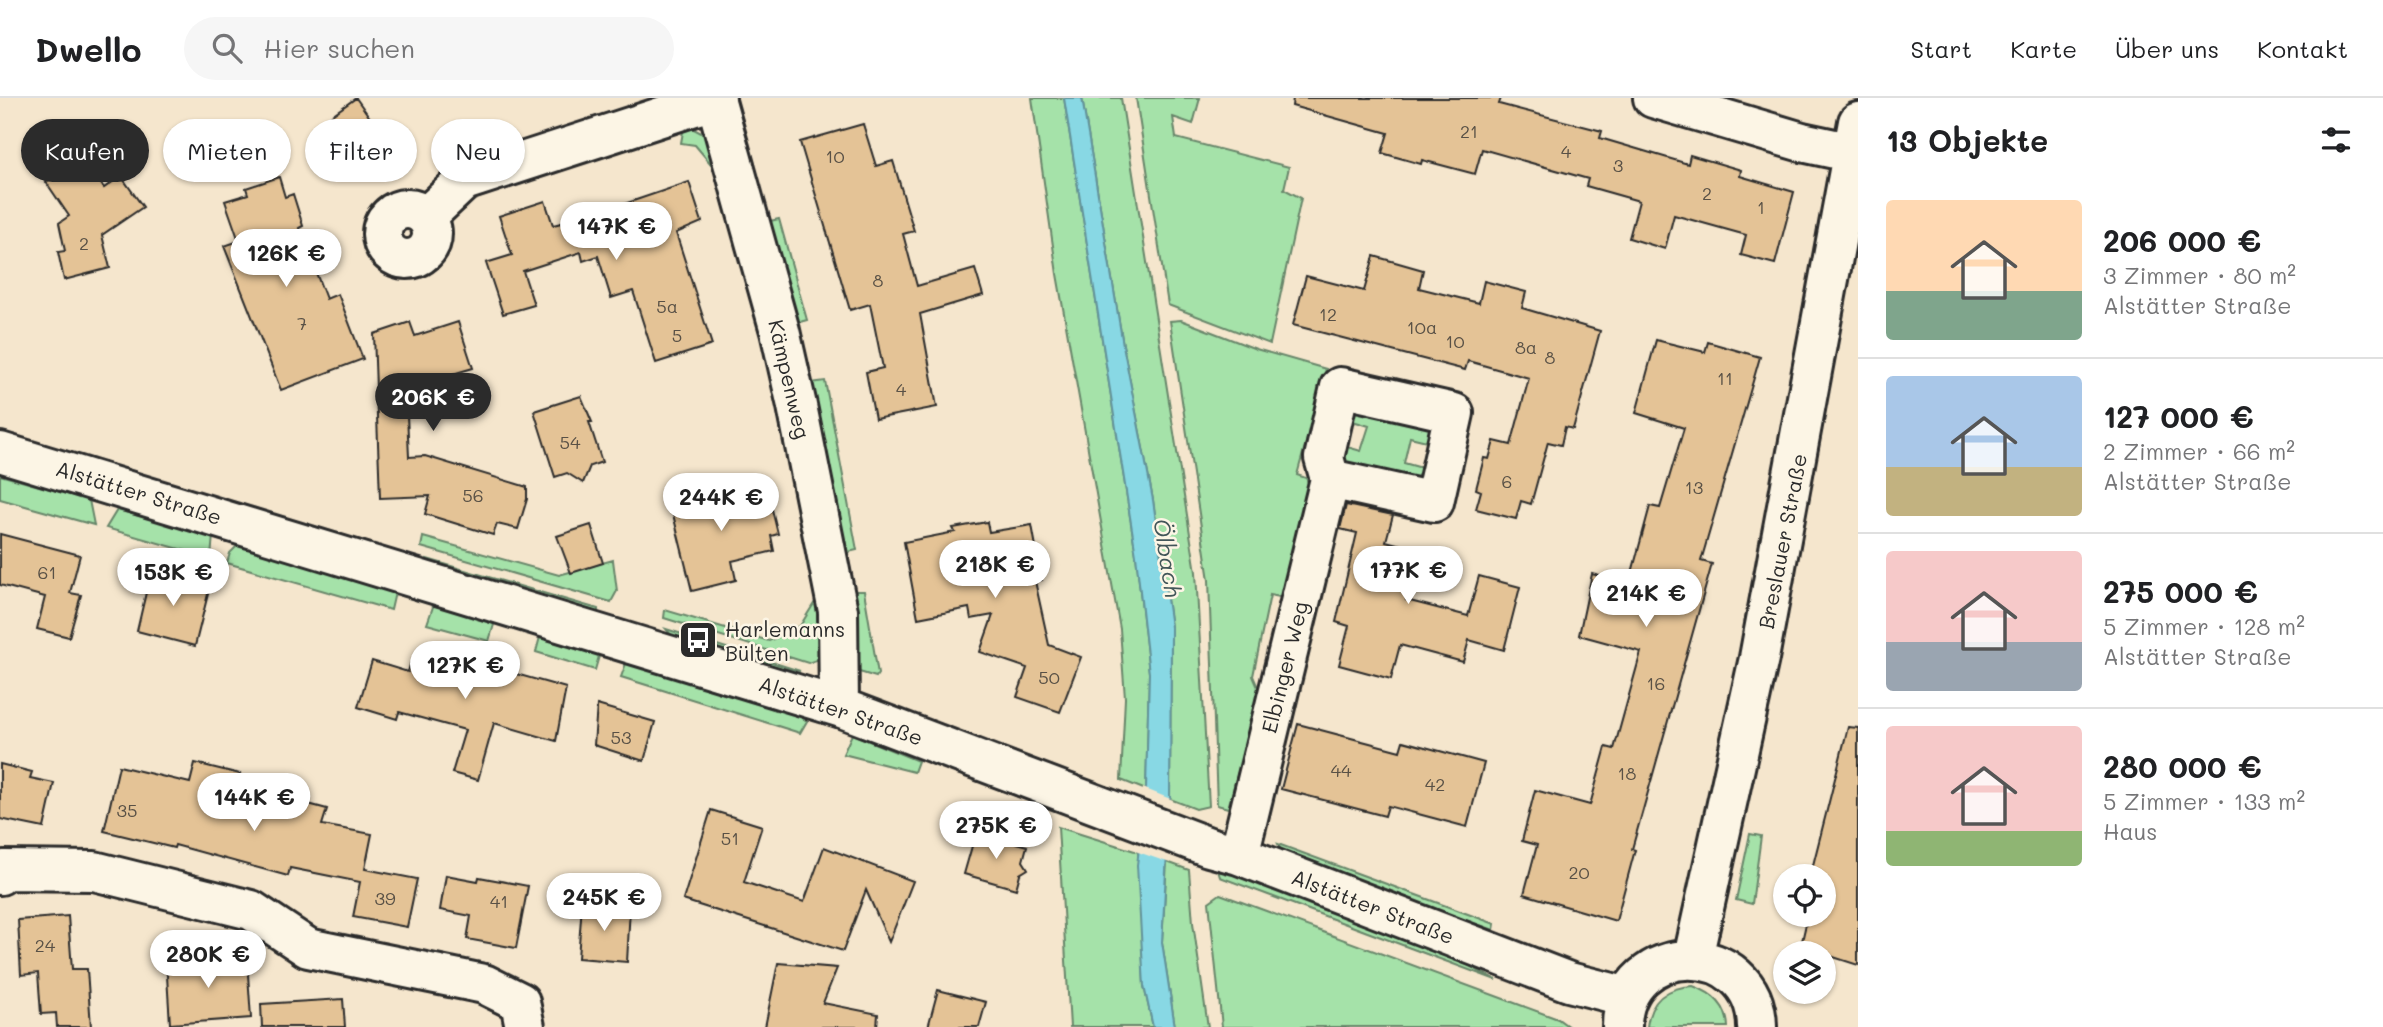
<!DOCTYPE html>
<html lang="de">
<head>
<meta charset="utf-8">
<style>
	:root { --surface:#fff; --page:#f6f6f6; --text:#202124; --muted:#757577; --line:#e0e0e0; --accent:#2b2b2b }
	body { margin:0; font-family:Mali,sans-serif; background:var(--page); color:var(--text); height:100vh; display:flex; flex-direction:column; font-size:26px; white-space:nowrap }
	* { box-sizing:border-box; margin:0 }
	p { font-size:23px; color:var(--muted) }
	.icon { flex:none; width:38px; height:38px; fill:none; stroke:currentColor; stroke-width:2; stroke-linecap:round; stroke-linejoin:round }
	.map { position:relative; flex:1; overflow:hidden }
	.sheet { display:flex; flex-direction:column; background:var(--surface); width:525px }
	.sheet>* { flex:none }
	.hud { position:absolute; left:21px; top:21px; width:665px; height:63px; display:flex; gap:14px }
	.controls { position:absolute; left:1773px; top:766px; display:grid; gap:14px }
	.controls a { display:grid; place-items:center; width:63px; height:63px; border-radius:50%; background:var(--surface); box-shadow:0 2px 5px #0004; font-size:35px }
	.price { position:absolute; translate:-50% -60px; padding:0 16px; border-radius:24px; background:#fff; color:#222; font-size:23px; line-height:46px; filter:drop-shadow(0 2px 4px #0008) }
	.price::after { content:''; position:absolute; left:50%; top:42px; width:21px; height:16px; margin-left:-10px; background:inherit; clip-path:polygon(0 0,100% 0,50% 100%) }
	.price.current { background:var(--accent); color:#fff }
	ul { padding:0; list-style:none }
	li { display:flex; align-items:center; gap:21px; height:175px; padding:0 28px }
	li+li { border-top:2px solid var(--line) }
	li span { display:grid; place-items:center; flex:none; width:196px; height:140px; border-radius:7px; color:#555 }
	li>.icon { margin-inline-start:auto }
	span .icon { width:84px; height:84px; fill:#fffc; stroke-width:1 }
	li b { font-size:30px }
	h2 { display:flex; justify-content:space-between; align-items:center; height:84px; padding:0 28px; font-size:30px }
	.tag { padding:0 24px; border-radius:32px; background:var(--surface); box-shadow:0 2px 5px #0004; font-size:24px; line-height:63px }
	.tag.current { background:var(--accent); color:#fff }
	header { display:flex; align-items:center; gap:42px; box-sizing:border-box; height:98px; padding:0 35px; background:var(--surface); border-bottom:2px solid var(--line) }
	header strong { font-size:33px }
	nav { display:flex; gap:38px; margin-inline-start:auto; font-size:24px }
	.search { width:490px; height:63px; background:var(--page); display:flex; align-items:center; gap:18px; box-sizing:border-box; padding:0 24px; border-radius:38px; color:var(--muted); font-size:26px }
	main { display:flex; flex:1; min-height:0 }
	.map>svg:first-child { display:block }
</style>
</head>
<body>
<header>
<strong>Dwello</strong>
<div class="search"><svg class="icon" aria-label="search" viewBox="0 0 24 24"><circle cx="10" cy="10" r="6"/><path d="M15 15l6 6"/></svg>Hier suchen</div>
<nav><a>Start</a><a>Karte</a><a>Über uns</a><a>Kontakt</a></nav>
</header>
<main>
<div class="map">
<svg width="1858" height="929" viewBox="0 0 1858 929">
	<rect width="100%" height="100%" fill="#f5e6cd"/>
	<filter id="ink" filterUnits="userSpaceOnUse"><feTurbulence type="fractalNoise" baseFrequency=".0143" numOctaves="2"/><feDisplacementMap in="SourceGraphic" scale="14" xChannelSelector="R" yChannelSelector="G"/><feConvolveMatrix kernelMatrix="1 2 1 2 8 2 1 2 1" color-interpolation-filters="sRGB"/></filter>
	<g filter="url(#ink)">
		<path fill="#a5e2a9" stroke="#68866a" stroke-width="2" d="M1032 0H1064L1136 457 1149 575 1146 692 1121 682 1125 600 1120 531 1057 176Z
			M1082 0H1121L1196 474 1209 708 1196 711 1170 701 1171 529 1153 402 1123 247Z
			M1136 0H1200L1193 26 1173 19 1176 40 1289 69 1284 91 1301 100 1270 246 1168 207Z
			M684 28 692 30 707 38 716 72 695 47 681 45Z
			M779 121 807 222 789 227 761 125Z
			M1181 222 1256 251 1326 271 1297 377 1306 380 1313 395 1285 500 1270 497 1253 578 1260 594 1228 710 1217 707 1209 482 1170 223Z
			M825 283 857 452 844 455 810 285Z
			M1364 303 1427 321 1437 339 1435 345 1410 339 1404 365 1429 372 1427 377 1409 388 1344 369 1337 346 1361 353 1369 328 1343 320Z
			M0 377 89 402 94 427 0 401Z
			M117 412 213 437 211 460 106 430Z
			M423 439 559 477 613 462 617 493 611 504 421 449Z
			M239 446 396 490 391 512 227 465 230 455Z
			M427 461 598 511V515L425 466Z
			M851 493H864L878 576 876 579 856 573Z
			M818 499 825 543 819 561 808 565 664 520 665 512 769 543 800 528Z
			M435 503 496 520 489 543 427 526Z
			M666 531 800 573 775 569 672 538Z
			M541 535 601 551 595 572 536 554Z
			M628 560 790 612 807 623 800 635 621 579Z
			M852 636 918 663 914 674 843 656Z
			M1058 729 1138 754 1144 888 1153 929H1070Z
			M1750 736 1761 738 1752 806 1736 802Z
			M1278 746 1495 826 1494 832 1284 759Z
			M1167 764 1189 772 1193 825 1208 929H1175L1162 844Z
			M1217 769 1443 854 1496 882 1220 779Z
			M1220 796 1558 921 1569 929H1222L1209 804Z
			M1693 888C1713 895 1727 907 1728 929H1647C1650 902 1667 889 1693 888Z"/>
		<path fill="#88d8e4" stroke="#63939a" stroke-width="2" d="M1064 0H1082L1123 247 1153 402 1171 529 1170 701 1162 844 1175 929H1153L1144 888 1137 767 1146 692 1149 575 1136 457Z"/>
		<path fill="#f5e6cd" d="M1143 690 1173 702 1170 765 1135 753Z"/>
		<path fill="#e4c396" stroke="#2b2b2b" stroke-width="2" d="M356 0 385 41 344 70 315 29Z
			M1293 0H1501L1499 6 1602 33 1600 40 1688 66 1690 57 1741 72 1740 78 1794 94 1775 166 1741 157 1746 137 1674 117 1665 151 1629 140 1639 103 1586 88 1588 81 1482 51 1475 76 1422 62 1421 66 1382 55 1388 35 1292 8Z
			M863 26 876 68 893 63 914 133 903 136 917 188 975 171 983 197 920 216 937 309 875 321 866 274 883 270 870 206 850 212 800 44Z
			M82 59 104 90 121 78 143 109 102 137 110 170 64 182 58 154 65 153 59 125 69 118 46 84Z
			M279 79 285 99 293 96 303 128 299 130 326 201 338 196 363 261 281 292 224 148 239 143 225 103 248 96 246 90Z
			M689 84 702 124 676 135 712 247 656 265 633 193 611 200 598 158 583 163 581 154 523 173 534 207 503 216 486 165 512 157 499 118 545 103 553 127 586 119Z
			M1374 158 1423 172 1419 190 1479 205 1484 183 1526 194 1522 210 1600 233 1573 331 1565 329 1561 347 1548 344 1531 406 1521 403 1516 421 1476 411 1481 393 1476 391 1484 360 1489 361 1494 343 1511 347 1529 280 1468 263 1465 272 1293 227 1306 178 1364 193Z
			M410 224 415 238 458 224 473 270 449 277 446 301 406 296 409 359 425 358 527 389V401L518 431 497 426 493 437 425 416 430 398 380 400 374 236Z
			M1656 242 1705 254 1708 244 1760 259 1701 463 1712 466 1632 751 1635 752 1616 823 1524 796 1537 747 1522 743 1535 692 1590 707 1606 649 1614 651 1641 554 1579 537 1592 476 1629 486 1650 408 1660 410 1684 330 1636 315Z
			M581 298 592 324H589L602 364 590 368 583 385 567 375 555 379 534 313Z
			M696 385 701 407 767 391 778 436 771 438 774 453 732 463 736 482 692 493 667 392Z
			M1346 407 1393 417 1386 443 1401 447 1397 465 1414 470 1406 502 1468 518 1479 478 1520 489 1504 552 1469 542 1463 564 1400 547 1391 581 1339 567 1349 528 1336 524 1357 435 1340 431Z
			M987 424 989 434 1032 427 1042 482 1035 483 1049 547 1081 559 1060 614 1017 599 1027 570 980 554 993 517 971 521 969 510 918 520 904 444 955 434 953 430Z
			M591 427 603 465 571 475 557 438Z
			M0 436 80 457 70 495 81 497 69 539 37 531 45 499 0 487Z
			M151 473 210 488 195 548 137 533Z
			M423 550 566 590 556 643 494 625 478 682 452 675 465 632 399 614 397 621 358 609 372 563 408 574 411 564 418 566Z
			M597 607 655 624 644 663 594 647Z
			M1298 626 1400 653 1403 643 1484 665 1467 729 1388 708 1385 718 1281 691Z
			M1848 629 1858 630V867L1824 856 1800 852 1808 817H1824V779H1810Z
			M195 665 240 676 237 687 327 711 322 727 372 736 365 771 417 781 407 829 353 819 360 784 290 770 288 778 175 747 174 750 104 733 119 668 190 685Z
			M0 666 32 674 30 680 54 685 44 730 0 721Z
			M711 712 762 728 744 784 804 804 824 749 913 783 889 844 866 792 843 853 683 802Z
			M976 734 1027 748 1023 763 1028 771 1020 776 1016 791 964 776Z
			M446 777 478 783 479 779 528 788 516 850 467 841 471 818 440 812Z
			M582 806 630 809 627 864 578 860Z
			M68 818 72 871H87L91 929H57L56 915 41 916 38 875 21 877 18 822Z
			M207 859V864L247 862 251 920 170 926 166 862Z
			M778 865 837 870 823 905 878 916 877 929H765Z
			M938 892 986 904 979 929H928Z
			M343 901 345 929H262L261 906Z"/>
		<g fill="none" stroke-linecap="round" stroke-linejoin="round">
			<defs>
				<path id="minor" d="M715 0 780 233 797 308 838 513 839 609
					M1653 0 1802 44 1858 56
					M382 136a25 25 0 1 1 50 0a25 25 0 1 1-50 0Z
					M426 119 464 83 716 1
					M0 354 839 609 1209 749 1239 757 1569 884 1628 899
					M1239 757 1330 381 1324 360 1340 289 1454 315 1434 404 1330 381
					M0 777 4 772 94 773 251 812 308 850 484 886 520 904 525 929
					M1693 860 1759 560 1858 24
					M1622 929C1622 840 1756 839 1757 929"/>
			</defs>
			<use href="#minor" stroke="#2b2b2b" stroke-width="44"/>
			<use href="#minor" stroke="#fcf5e5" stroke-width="38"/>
		</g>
	</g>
	<defs>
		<symbol id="bus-square" viewBox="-11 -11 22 22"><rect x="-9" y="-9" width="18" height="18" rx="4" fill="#2b2b2b" stroke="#fcf5e5"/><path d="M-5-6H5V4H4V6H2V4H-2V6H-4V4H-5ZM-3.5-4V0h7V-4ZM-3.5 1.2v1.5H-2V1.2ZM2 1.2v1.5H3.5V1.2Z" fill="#fff"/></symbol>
	</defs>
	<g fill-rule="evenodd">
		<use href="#bus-square" x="676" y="520" width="44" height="44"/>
	</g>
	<g text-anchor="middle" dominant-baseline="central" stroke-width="5" stroke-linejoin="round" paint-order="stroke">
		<g font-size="18" fill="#595146">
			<text x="1469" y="33">21</text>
			<text x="1566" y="53">4</text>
			<text x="835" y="58">10</text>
			<text x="1618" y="67">3</text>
			<text x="1707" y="95">2</text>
			<text x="1761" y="109">1</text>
			<text x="84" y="145">2</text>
			<text x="878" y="182">8</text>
			<text x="667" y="208">5a</text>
			<text x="1328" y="216">12</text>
			<text x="302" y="225">7</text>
			<text x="1422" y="229">10a</text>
			<text x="677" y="237">5</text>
			<text x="1455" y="243">10</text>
			<text x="1526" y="249">8a</text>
			<text x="1550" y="259">8</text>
			<text x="1725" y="280">11</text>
			<text x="901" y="291">4</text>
			<text x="570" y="344">54</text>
			<text x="1507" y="383">6</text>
			<text x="1694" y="389">13</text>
			<text x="473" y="397">56</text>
			<text x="47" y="474">61</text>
			<text x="1049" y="579">50</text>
			<text x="1656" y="585">16</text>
			<text x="621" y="639">53</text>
			<text x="1341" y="672">44</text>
			<text x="1627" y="675">18</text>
			<text x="1435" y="686">42</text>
			<text x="127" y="712">35</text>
			<text x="730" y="740">51</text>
			<text x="1579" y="774">20</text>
			<text x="385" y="800">39</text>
			<text x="499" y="803">41</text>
			<text x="45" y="847">24</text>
		</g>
		<g font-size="21" fill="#2b2b2b" stroke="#fcf5e5">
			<text transform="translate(790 281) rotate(77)">Kämpenweg</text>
			<text transform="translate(139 394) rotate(17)">Alstätter Straße</text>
			<text transform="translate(1782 443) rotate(-79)">Breslauer Straße</text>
			<text transform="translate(1284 569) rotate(-76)">Elbinger Weg</text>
			<text transform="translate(841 612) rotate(19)">Alstätter Straße</text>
			<text transform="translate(1373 808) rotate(21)">Alstätter Straße</text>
		</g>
		<g font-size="21" fill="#2b2b2b" stroke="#fcf5e5" text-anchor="start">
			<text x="725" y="530">Harlemanns<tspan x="725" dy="24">Bülten</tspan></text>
		</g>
		<g font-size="23" font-style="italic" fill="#425659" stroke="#fcf5e5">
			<text transform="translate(1168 460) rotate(81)">Ölbach</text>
		</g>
	</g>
</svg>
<div class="controls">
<a><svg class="icon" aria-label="locate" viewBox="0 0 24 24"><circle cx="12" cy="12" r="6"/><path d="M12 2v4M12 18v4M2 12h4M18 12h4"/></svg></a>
<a><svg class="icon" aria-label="layers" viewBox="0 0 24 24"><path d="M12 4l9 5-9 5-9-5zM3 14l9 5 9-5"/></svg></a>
</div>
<b class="price" style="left:616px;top:164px">147K €</b>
<b class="price" style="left:286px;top:191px">126K €</b>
<b class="price current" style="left:433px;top:335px">206K €</b>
<b class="price" style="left:721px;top:435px">244K €</b>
<b class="price" style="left:995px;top:502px">218K €</b>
<b class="price" style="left:1408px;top:508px">177K €</b>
<b class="price" style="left:173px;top:510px">153K €</b>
<b class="price" style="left:1646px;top:531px">214K €</b>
<b class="price" style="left:465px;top:603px">127K €</b>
<b class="price" style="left:254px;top:735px">144K €</b>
<b class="price" style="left:996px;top:763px">275K €</b>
<b class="price" style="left:604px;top:835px">245K €</b>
<b class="price" style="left:208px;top:892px">280K €</b>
<div class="hud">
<a class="tag current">Kaufen</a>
<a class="tag">Mieten</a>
<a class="tag">Filter</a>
<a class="tag">Neu</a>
</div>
</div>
<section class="sheet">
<h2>13 Objekte<svg class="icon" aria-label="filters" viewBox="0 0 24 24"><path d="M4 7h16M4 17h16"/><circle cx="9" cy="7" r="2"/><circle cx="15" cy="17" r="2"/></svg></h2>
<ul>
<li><span style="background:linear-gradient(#ffd9b3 65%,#7fa58c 0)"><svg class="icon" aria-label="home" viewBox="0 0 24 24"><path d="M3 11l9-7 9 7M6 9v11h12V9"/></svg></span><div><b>206 000 €</b><p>3 Zimmer · 80 m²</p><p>Alstätter Straße</p></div></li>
<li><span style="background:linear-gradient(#a9c7e8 65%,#c2b280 0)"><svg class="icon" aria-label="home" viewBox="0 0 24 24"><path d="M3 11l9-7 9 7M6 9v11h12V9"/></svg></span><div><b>127 000 €</b><p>2 Zimmer · 66 m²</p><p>Alstätter Straße</p></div></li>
<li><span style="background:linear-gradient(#f6c9c9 65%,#9aa5b1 0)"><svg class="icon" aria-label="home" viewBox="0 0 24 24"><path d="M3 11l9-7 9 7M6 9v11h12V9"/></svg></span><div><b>275 000 €</b><p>5 Zimmer · 128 m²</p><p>Alstätter Straße</p></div></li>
<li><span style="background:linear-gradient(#f6c9c9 75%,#8fb573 0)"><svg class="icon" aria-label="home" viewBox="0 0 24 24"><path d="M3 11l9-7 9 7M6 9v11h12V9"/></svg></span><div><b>280 000 €</b><p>5 Zimmer · 133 m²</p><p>Haus</p></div></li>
</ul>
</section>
</main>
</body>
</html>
